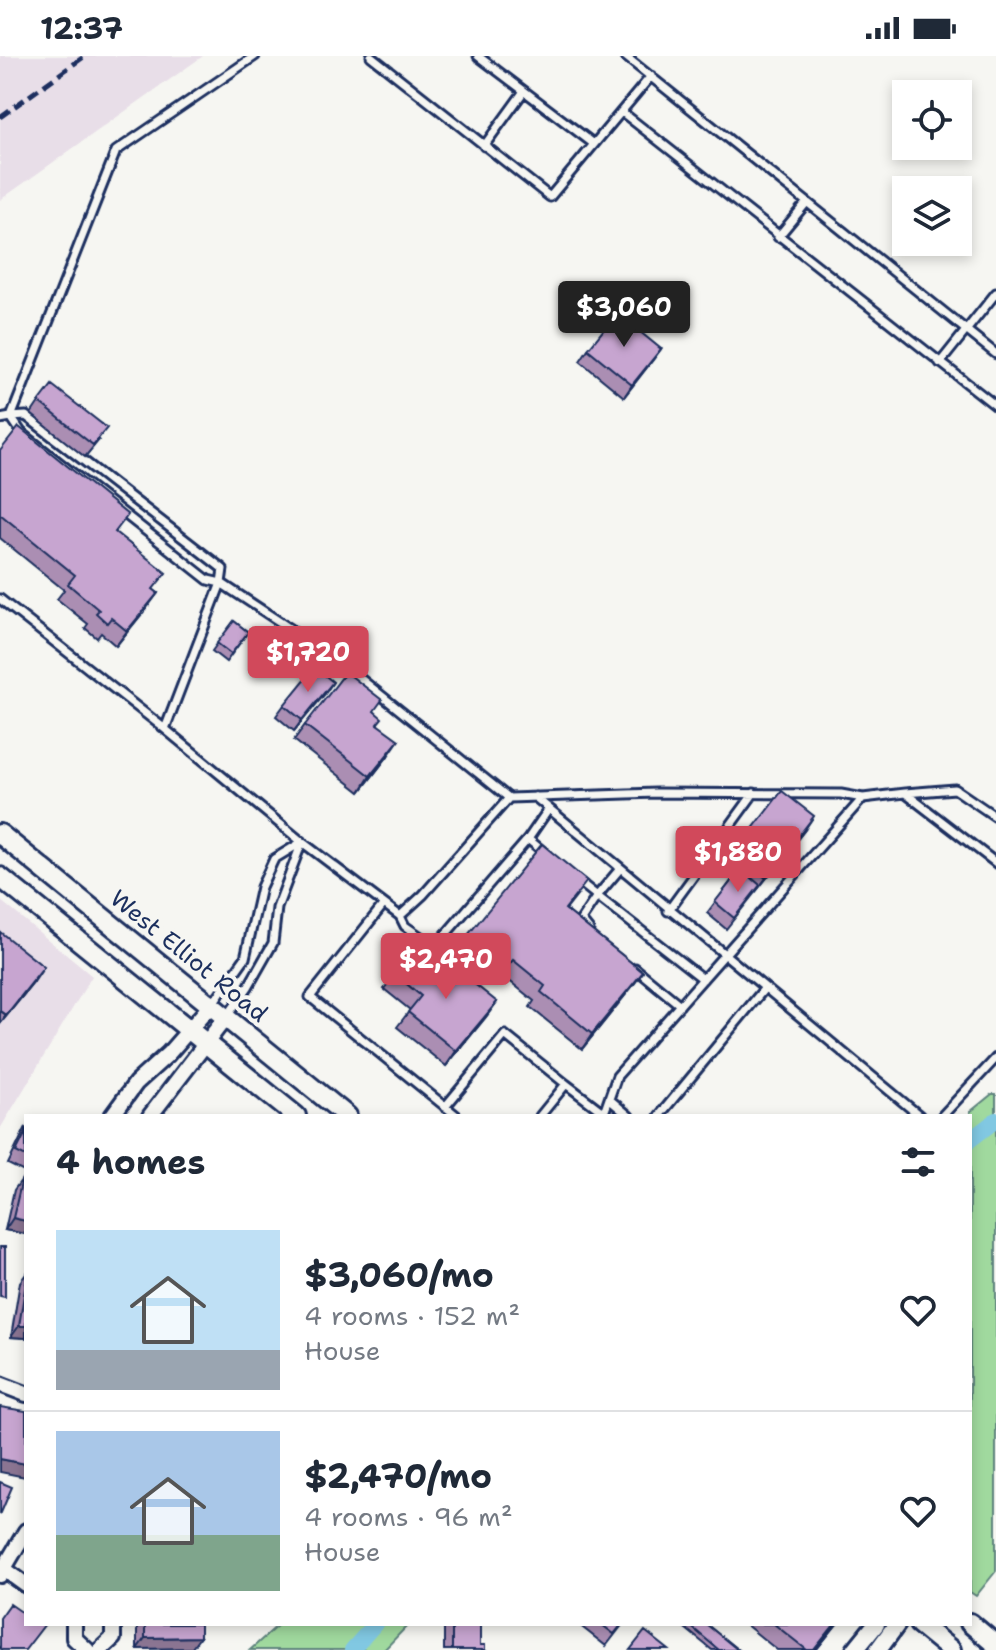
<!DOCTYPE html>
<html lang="en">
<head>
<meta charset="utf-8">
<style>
	:root { --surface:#fff; --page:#f6f6f7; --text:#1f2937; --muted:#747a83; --line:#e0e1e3; --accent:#d1495b }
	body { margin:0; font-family:"Shantell Sans",sans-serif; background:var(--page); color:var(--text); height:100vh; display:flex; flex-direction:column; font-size:30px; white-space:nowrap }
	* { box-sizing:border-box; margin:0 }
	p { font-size:26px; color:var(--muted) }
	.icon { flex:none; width:44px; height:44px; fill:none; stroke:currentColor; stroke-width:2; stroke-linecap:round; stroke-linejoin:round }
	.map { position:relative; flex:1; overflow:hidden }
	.drawer { position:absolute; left:24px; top:1058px; width:948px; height:512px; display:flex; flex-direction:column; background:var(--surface); border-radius:0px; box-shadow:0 4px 12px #0003 }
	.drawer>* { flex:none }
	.buttons { position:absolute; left:892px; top:24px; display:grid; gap:16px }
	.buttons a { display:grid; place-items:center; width:80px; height:80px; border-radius:0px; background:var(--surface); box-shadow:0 4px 12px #0003; font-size:40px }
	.price { position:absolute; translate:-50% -68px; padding:0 18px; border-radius:8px; background:var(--accent); color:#fff; font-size:26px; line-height:52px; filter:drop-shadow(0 2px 4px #0008) }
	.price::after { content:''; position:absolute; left:50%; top:48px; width:24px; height:18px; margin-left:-12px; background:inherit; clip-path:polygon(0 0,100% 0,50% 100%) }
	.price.active { background:#222; color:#fff }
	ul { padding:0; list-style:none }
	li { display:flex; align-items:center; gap:24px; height:200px; padding:0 32px }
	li+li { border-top:2px solid var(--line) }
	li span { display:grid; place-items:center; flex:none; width:224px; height:160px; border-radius:0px; color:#555 }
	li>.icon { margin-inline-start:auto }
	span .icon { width:96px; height:96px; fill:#fffc; stroke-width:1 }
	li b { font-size:34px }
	h2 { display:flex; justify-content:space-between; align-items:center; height:96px; padding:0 32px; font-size:34px }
	.status { display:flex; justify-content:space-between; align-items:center; height:56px; padding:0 40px; background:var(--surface); direction:ltr }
	.status svg { height:22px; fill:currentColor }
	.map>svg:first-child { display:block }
</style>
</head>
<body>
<div class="status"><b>12:37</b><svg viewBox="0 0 49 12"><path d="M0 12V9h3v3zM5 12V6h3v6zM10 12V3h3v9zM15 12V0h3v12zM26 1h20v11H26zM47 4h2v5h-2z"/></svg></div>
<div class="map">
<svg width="996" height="1594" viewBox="0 0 996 1594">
	<rect width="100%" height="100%" fill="#f6f6f2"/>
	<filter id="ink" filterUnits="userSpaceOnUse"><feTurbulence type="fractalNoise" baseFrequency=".0125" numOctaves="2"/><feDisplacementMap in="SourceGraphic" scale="16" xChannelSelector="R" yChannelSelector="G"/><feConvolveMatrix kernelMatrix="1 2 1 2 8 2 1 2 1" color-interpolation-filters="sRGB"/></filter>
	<g filter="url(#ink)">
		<path fill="#e8dee8" d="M0 0H203L0 144Z
			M0 844 92 920 0 1073Z"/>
		<path fill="#a0d99e" stroke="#5e847e" stroke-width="2" d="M992 1038H996V1515L976 1540 970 1536V1056Z
			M279 1568H409L384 1594H250Z"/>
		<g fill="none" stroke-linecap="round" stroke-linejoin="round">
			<path stroke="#81c8e2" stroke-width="16" d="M970 1084 996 1064
				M352 1594 375 1568"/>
			<defs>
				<path id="service" d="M371 0 550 141 651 20
					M478 0 594 88
					M625 0 996 298
					M622 56 996 350
					M484 90 524 35
					M778 181 807 146
					M940 307 996 237
					M26 360 223 513 221 527 208 524 21 376 11 361Z
					M0 363 11 361 116 95 255 0
					M0 543 165 673
					M905 737 955 733 996 761
					M535 741 920 1060
					M509 742 423 839 400 860 302 786 165 673 221 527 336 603 509 742 656 737 841 738 863 742
					M546 798 528 783 548 754
					M619 814 597 840 703 923
					M577 824 597 840 581 864 589 874
					M384 848 310 941 457 1060
					M668 855 754 737
					M400 860 405 870 431 888 439 886 528 783
					M635 912 680 949
					M213 947 245 902 261 831 274 803 302 786 277 852 273 887 248 931 228 959
					M609 1043 629 1060
					M445 1051 505 979 566 1028
					M540 1060 566 1028 604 1057 617 1020 863 742 905 737 996 807
					M659 1060 764 933
					M942 1060 996 1002"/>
				<path id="minor" d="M112 1060 136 1027 168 998 211 949
					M150 1060 226 961
					M0 1328 26 1338
					M4 1513 26 1529
					M0 1519 26 1475
					M74 1568V1582L87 1594
					M100 1594 113 1582V1568"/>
				<path id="tertiary" d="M855 1594 876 1568
					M878 1594 897 1568"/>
				<path id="secondary" d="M0 778 347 1060
					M0 821 296 1060
					M970 1567 996 1589
					M919 1568 951 1594"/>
			</defs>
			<use href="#service" stroke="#1b2f5e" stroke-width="13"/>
			<use href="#minor" stroke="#1b2f5e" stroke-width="20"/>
			<use href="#tertiary" stroke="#1b2f5e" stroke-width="22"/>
			<use href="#secondary" stroke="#1b2f5e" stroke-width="24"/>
			<use href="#service" stroke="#f6f6f2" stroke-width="7"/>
			<use href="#minor" stroke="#f6f6f2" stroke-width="14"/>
			<use href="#tertiary" stroke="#f6f6f2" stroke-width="16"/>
			<use href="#secondary" stroke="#f6f6f2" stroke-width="18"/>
			<path stroke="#1b2f5e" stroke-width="5" stroke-dasharray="12 6" stroke-linecap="butt" d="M0 61 85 0"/>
		</g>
		<path fill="#ab8eb3" stroke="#1b2f5e" stroke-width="2" d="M588 293H661L624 341 580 305Z
			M39 346 99 384 85 401 31 358Z
			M0 395 116 477 154 534 158 537 116 590 101 577 97 582 85 572 88 568 57 543 64 534 0 482Z
			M234 565 248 576 226 606 212 595Z
			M333 626 294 675 276 660 284 649Z
			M374 656 388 700 360 736 294 684 305 669Z
			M804 775 726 873 707 857 734 821 723 812 734 797Z
			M577 840 566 854 643 916 632 931 582 993 530 951 534 945 502 919 495 927 456 896 467 880Z
			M0 876 34 926 0 968Z
			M395 918H437L497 946 486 961 446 1010 397 971 410 954 384 933Z
			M26 1071V1117L8 1108Z
			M22 1123 26 1178 5 1174 14 1134Z
			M26 1218V1282L11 1281 20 1226Z
			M138 1568H200L192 1592 137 1593V1570Z
			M444 1568H480V1589L485 1594H444Z
			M578 1568H623L606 1590Z
			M680 1568H706L738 1594H712Z
			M745 1568H837L816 1594H777Z"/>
		<path fill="#8b7492" stroke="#1b2f5e" stroke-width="2" d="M661 293 653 304 624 341 632 329Z
			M158 537 147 552 116 590 127 575Z
			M333 626 325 638 294 675 302 664Z
			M399 684 388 700 360 736 370 720Z
			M814 760 804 775 755 837 766 822Z
			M44 911 34 926 0 968 6 959Z
			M643 916 632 931 582 993 592 978Z
			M497 946 486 961 446 1010 456 995Z
			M13 1162 26 1165V1178L5 1174Z
			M19 1270H26V1282L11 1281Z
			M0 1403 26 1408V1420L25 1421 0 1416Z
			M835 1568H837L816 1594H814Z
			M200 1581 192 1592 137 1593 145 1582Z"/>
		<path fill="#c7a5d0" stroke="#1b2f5e" stroke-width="2" d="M617 257 661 293 632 329 588 293Z
			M52 329 107 372 93 389 39 346Z
			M19 371 128 459 115 476 166 517 153 533 158 537 127 575 111 562 107 567 96 557 99 554 68 528 75 519 0 458V395Z
			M234 565 248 576 231 598 217 587Z
			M315 611 333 626 302 664 284 649Z
			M346 616 382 644 374 655 382 662 377 668 399 684 370 720 305 669Z
			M782 735 814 760 766 822 734 797Z
			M542 788 587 825 565 853 643 916 592 978 541 936 545 930 513 904 506 912 467 880Z
			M741 813 760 829 734 862 715 846Z
			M0 876 44 911 6 959 0 955Z
			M412 897 437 918 447 906 497 946 456 995 408 956 421 940 395 918Z
			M26 1076V1101L16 1096Z
			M22 1123 26 1124V1165L13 1162Z
			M0 1191H5V1241L0 1240Z
			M26 1227V1270H19Z
			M0 1351 26 1355V1408L0 1403Z
			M0 1426 12 1431 0 1459Z
			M10 1548 23 1557 26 1553V1568H45L25 1594H2L0 1592V1562Z
			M145 1568H200V1581L145 1582Z
			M452 1568H480V1589H485V1594H452Z
			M601 1568H622L614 1578Z
			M688 1568H706L738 1594H719Z
			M774 1568H835L814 1594H807Z
			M645 1575 669 1594H630Z"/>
	</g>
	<g text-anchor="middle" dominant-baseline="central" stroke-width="8" stroke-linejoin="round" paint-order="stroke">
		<g font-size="24" fill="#1b2f5e" stroke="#f6f6f2">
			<text transform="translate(189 900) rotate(39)">West Elliot Road</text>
		</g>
	</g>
</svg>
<div class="buttons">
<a><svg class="icon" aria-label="locate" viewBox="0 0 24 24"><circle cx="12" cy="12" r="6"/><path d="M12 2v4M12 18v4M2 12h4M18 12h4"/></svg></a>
<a><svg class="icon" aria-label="layers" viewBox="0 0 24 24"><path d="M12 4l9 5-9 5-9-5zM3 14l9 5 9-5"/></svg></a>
</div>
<b class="price active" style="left:624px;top:293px">$3,060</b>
<b class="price" style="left:308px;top:638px">$1,720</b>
<b class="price" style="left:738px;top:838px">$1,880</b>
<b class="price" style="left:446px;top:945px">$2,470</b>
<section class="drawer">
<h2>4 homes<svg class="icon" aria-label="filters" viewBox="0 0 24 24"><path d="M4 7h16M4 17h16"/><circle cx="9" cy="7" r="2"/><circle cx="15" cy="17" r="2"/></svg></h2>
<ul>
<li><span style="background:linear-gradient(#bfe0f5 75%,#9aa5b1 0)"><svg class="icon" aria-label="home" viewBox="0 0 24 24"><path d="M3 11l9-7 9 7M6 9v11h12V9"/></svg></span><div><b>$3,060/mo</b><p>4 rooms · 152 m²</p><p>House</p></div><svg class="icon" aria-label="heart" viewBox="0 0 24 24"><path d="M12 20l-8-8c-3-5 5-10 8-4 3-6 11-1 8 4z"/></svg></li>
<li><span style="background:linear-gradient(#a9c7e8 65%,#7fa58c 0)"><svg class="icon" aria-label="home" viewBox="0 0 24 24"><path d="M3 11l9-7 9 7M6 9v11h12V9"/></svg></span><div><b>$2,470/mo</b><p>4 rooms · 96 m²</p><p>House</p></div><svg class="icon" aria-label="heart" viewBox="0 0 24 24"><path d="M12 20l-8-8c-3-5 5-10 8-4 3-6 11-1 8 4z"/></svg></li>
</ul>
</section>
</div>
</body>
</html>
